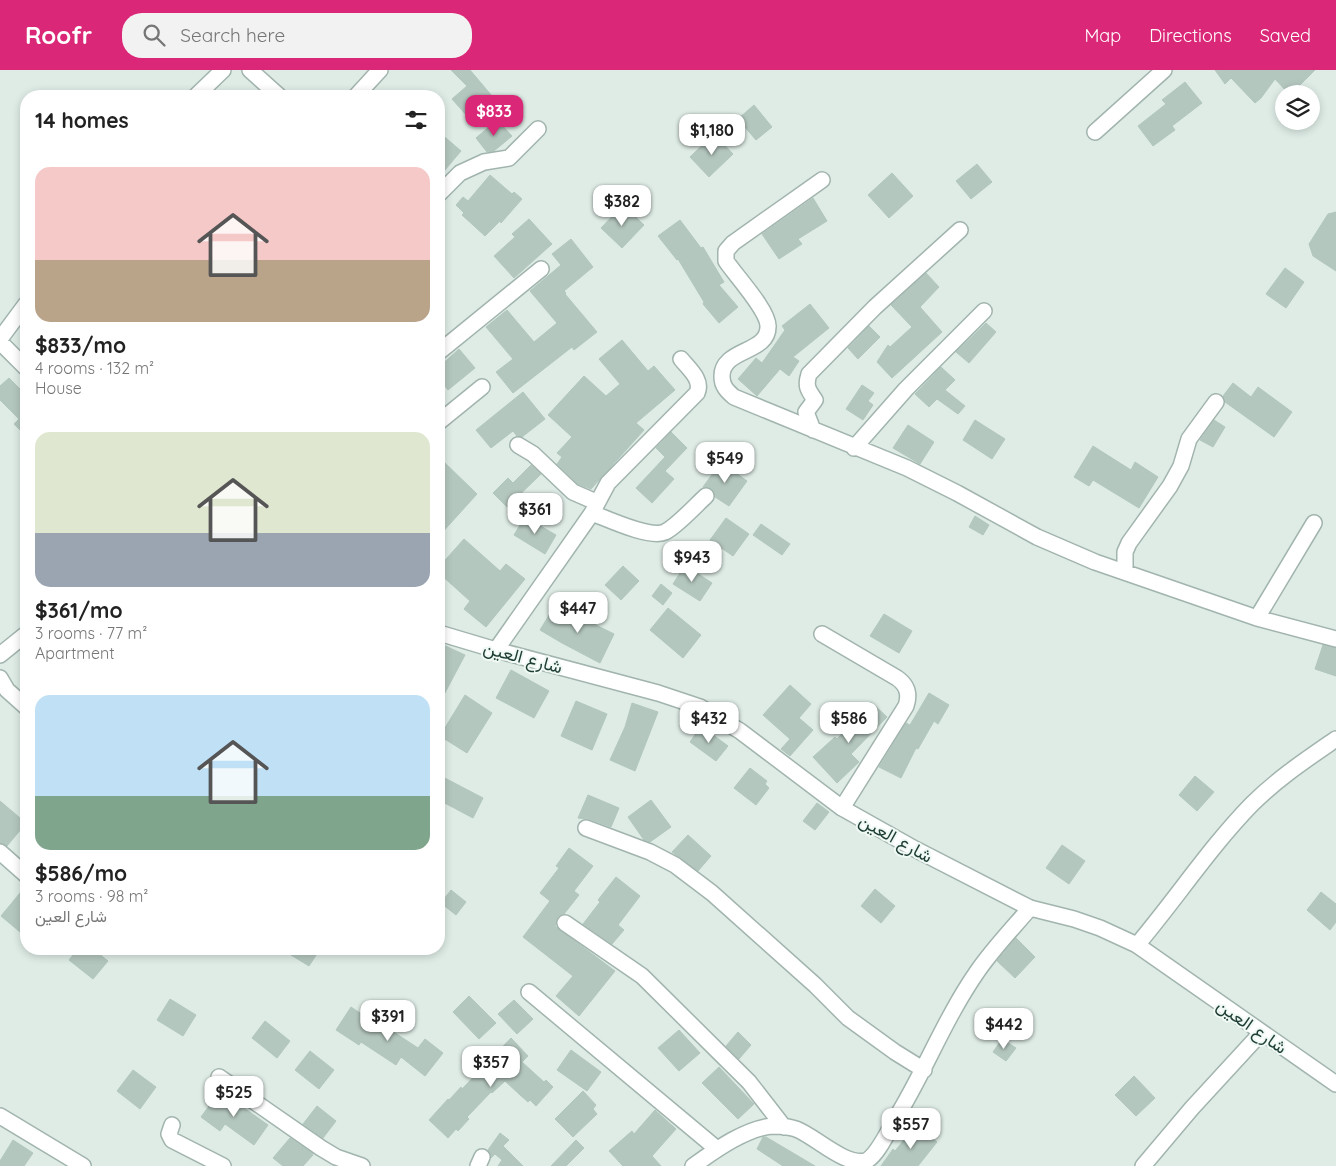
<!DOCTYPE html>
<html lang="en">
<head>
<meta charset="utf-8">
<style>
	:root { --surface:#fff; --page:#f2f2f2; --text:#222; --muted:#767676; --accent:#db2777 }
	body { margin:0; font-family:Quicksand,Vazirmatn,sans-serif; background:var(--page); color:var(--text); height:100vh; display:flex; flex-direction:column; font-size:19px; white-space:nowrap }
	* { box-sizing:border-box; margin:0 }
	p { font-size:16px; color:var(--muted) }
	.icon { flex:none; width:28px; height:28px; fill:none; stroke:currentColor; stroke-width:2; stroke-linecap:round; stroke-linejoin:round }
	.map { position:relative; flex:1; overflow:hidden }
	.panel { position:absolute; left:20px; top:20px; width:425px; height:865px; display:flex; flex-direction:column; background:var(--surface); border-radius:20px; box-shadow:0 2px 8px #0003 }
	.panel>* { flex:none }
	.buttons { position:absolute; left:1275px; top:15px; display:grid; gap:10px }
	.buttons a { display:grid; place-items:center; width:45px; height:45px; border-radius:50%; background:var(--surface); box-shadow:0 2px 8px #0003; font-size:25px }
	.price { position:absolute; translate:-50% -42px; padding:0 11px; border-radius:10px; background:#fff; color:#222; font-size:16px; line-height:32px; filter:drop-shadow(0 1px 2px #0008) }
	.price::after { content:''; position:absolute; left:50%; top:30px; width:15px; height:11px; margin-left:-8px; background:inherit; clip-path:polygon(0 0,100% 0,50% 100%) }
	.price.current { background:var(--accent); color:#fff }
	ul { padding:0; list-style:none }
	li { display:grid; align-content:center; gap:10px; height:265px; padding:0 15px }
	li span { display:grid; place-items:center; height:155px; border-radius:15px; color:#555 }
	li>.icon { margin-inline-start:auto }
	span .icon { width:90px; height:90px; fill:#fffc; stroke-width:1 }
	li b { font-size:21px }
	h2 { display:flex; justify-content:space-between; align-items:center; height:60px; padding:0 15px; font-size:21px }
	header { display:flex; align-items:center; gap:30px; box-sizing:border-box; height:70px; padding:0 25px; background:var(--accent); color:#fff }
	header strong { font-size:24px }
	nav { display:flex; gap:28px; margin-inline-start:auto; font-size:18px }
	.search { width:350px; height:45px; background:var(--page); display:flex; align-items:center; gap:12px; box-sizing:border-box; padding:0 18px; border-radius:20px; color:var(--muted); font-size:19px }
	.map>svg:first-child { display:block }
</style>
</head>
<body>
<header>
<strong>Roofr</strong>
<div class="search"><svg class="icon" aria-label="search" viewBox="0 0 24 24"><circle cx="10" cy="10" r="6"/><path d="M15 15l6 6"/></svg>Search here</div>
<nav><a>Map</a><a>Directions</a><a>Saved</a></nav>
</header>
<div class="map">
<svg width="1336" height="1096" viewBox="0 0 1336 1096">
	<rect width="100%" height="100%" fill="#dfece6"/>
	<path fill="#b4c7bf" stroke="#b1c7bd" d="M451 0H470L492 26 468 47 452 29 467 16Z
		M1215 0H1315L1291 24H1289L1275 9 1261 28 1255 33 1231 8 1225 14Z
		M1185 12 1202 33 1172 56 1175 60 1153 76 1138 56 1166 34 1162 30Z
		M754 35 772 57 756 70 738 49Z
		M497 50 512 66 494 81 487 82 476 68Z
		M439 62 461 81 439 107Z
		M714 64 733 84 709 107 690 87Z
		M977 94 992 112 971 129 956 111Z
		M892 103 913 126 889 148 868 125Z
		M490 105 512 124 514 122 522 129 501 153 500 151 485 166 462 145 464 143 456 135 463 127 468 131Z
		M813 128 827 151 798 169 802 174 779 189 762 164Z
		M623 135 644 155 622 178 601 158Z
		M1336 142V201L1313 186 1309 174 1328 144Z
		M529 149 552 174 514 208 494 186 515 167 512 164Z
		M680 150 701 178 703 177 724 212 719 215 738 237 719 253 703 234 704 232 678 189 677 190 658 166Z
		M571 169 593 197 564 221 566 223 565 224 597 262 574 280 572 277 513 323 496 302 513 289 486 257 507 240 534 272 557 253 530 221 561 195 552 184Z
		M1285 198 1304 212 1286 238 1266 224Z
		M926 203 939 217 920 237 942 262 892 308 877 292 888 275 890 277 912 257 891 235Z
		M810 234 829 258 793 287 799 291 789 306 780 299 757 326 738 309 756 288 762 293 785 260 782 256Z
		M986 253 996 262 969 293 956 282Z
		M869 256 880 267 858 289 848 278Z
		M622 270 648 301 654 296 675 320 636 353 644 360 591 419 578 414 557 394 562 387 557 383 572 367 548 345 584 306 606 326 620 314 599 289Z
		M459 279 475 298 448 320 439 308V297Z
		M941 297 955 310 945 320 965 336 958 344 937 329 929 337 915 324Z
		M9 308 26 325V366L14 354 19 349 0 330V316Z
		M1233 313 1251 327 1258 317 1292 342 1274 367 1225 332 1223 326Z
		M862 315 874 323 868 331 873 335 863 350 846 339Z
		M523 322 545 349 522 367 517 366 513 361 491 378 476 360Z
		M975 350 1005 369 992 389 963 370Z
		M1214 350 1225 357 1213 377 1200 370Z
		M908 355 934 372 920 394 893 378Z
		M671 362 687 378 665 401 674 409 652 433 636 418 665 387 656 378Z
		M1093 376 1131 400 1135 392 1158 407 1139 438 1093 410 1089 416 1074 407Z
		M444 392 477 424 439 466V398Z
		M721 392 747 411 729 436 715 427 712 419 708 417H703Z
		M531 395 541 404 507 437 493 423 508 408 513 413Z
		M975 446 989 455 983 465 969 457Z
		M525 447 556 465 545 484 514 465Z
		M726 448 749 464 733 486 710 470Z
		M761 454 790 474 782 485 753 465Z
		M464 469 500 501 506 494 525 509 486 557 464 539 470 531 439 503V497Z
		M685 495 712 513 700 531 673 514Z
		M623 496 639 511 621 530 605 515Z
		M661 514 672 523 663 535 652 526Z
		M556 534 585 552 586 550 614 564 600 593 562 573 540 560Z
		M668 538 701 565 683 588 650 560Z
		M884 544 912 561 899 583 870 566Z
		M439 573 465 585 439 634Z
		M1323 575 1336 578V606L1315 599Z
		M511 600 549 621 534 648 496 628Z
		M790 615 811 634 799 648 813 660 790 686 781 679 790 669 763 645Z
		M929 623 949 635 938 654 934 651 918 679 916 678 901 708 879 697 906 653 910 655Z
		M465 625 492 643 467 683 440 666Z
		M576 631 607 644 592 680 561 666Z
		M871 632 887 647 851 684 859 692 837 713 813 687 835 667 837 669Z
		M632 633 658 642 635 701 610 690 625 657Z
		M701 656 728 676 716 691 690 672Z
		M750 698 767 711 765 714 769 718 756 735 734 718Z
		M439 705 483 728 473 748 439 730Z
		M1195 706 1214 722 1197 741 1179 725Z
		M588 725 619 738 611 757 589 749 578 748Z
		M651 730 671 757 650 772 644 770 628 747Z
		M0 731 26 753 7 776 0 773Z
		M817 733 829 742 815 760 803 751Z
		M688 765 711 786 698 801 672 782Z
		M1062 775 1085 791 1069 814 1046 798Z
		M569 778 593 796 574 821 579 825 564 844 558 847 555 856 615 901 579 946 556 926 573 906 523 867 550 831 540 823 559 798 556 796Z
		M616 807 640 826 618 855 624 860 612 874 583 854 600 832 598 830Z
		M875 819 895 836 881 853 861 836Z
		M451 820 466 832 456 845 441 833Z
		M1321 822 1336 834V852L1330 860 1307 840Z
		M20 823 26 828V867L1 846Z
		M1016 868 1035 887 1015 908 997 891Z
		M78 879H93L108 891 93 909 69 890Z
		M296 879H320L309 896 291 885Z
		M469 926 496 953 479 969 453 942Z
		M170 929 196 945 183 966 157 950Z
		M514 930 533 949 517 964 498 944Z
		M351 937 384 959 386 957 418 978 425 969 443 983 425 1006 401 987 396 995 361 972 359 975 336 960Z
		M265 951 290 971 277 988 252 968Z
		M679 960 700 983 679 1001 658 978Z
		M738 962 751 975 739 989 726 976Z
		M511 968 528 986 522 992 544 1012 546 1010 553 1017 536 1036 530 1030 528 1032 519 1024 505 1011 492 1023 491 1022 467 1047 469 1049 458 1061 456 1059 448 1068 429 1050 448 1029 449 1030 461 1017 462 1019Z
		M1002 969 1016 978 1006 991 993 982Z
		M571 980 601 1002 587 1021 557 1000Z
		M310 981 334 1000 319 1019 295 1000Z
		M719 997 754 1034 738 1049 702 1013Z
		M133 1000 156 1017 140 1039 117 1021Z
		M1134 1006 1155 1028 1136 1046 1115 1025Z
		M220 1021 268 1055 254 1075 225 1054 220 1061 201 1047Z
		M583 1021 596 1035 593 1039 597 1044 573 1067 555 1049Z
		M317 1036 336 1051 323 1068 303 1054Z
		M655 1040 676 1059 652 1086 661 1096H623L609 1081 632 1061 634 1064Z
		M916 1055 937 1072 918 1096H881L893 1079 895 1081Z
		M500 1063 509 1070 503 1076 523 1096H498L502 1090 495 1084 491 1088 488 1080Z
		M763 1067H766L815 1096H783L757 1079Z
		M290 1068 312 1083 313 1085 303 1096H283L273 1088Z
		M13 1070 33 1083 24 1096H0V1091Z
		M576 1070 584 1078 566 1096H551Z"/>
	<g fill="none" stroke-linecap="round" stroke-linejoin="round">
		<defs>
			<path id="minor" d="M250 0 279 26
				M196 26 223 0
				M356 26 380 0
				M1095 62 1164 0
				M822 110 733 173 726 181V191C736 206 768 240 768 256 769 284 721 278 722 307 722 316 727 321 734 327L907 398 957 423 1037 467 1095 492 1257 548 1336 569
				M439 124 460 103 484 92 509 88 538 59
				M0 269 26 234
				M0 272 26 298
				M439 282 541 199
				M439 352 482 317
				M813 360 806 342 815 330C808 320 805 316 809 304L875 237 960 160
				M518 375 533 384 573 422 596 432
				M854 378 906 319 984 241
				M592 443C608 449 650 469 665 462 677 456 695 436 706 426
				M1125 502V482L1129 473 1170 416 1181 396 1189 369 1216 332
				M1257 548 1314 453
				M822 564 897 608C907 615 910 624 906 636L842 738
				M496 580 592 443 608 413 697 323C703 310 689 299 681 289
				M0 608 7 620 26 637
				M586 758 650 782 675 795 712 823 815 915 848 948 895 982 924 1000
				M0 782 26 805
				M565 853 642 906 749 1012 784 1057
				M1137 875C1176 829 1210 777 1252 734 1277 709 1307 689 1336 669
				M529 922 717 1079
				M219 1007 321 1078 336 1087 362 1096
				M0 1046 83 1096
				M172 1055 169 1064 172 1070 223 1096
				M478 1096 482 1087
				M693 1096C714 1081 747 1057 774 1056 780 1056 790 1057 796 1059 815 1066 844 1096 866 1091 878 1085 889 1059 896 1048 925 1001 945 948 977 902 992 880 1012 859 1030 838
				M1143 1096 1192 1038 1261 963"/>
			<path id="tertiary" d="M439 563 496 580 658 623 700 637 740 661 842 738 915 779 1030 838 1074 849 1100 858 1137 875 1336 1014
				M0 585 26 564"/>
		</defs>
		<use href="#minor" stroke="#a1b4ad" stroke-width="18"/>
		<use href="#tertiary" stroke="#a1b4ad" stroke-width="18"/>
		<use href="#minor" stroke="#fff" stroke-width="15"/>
		<use href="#tertiary" stroke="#fff" stroke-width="15"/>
	</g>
	<g text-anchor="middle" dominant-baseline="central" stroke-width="4" stroke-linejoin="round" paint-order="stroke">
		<g font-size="18" fill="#1e3e35" stroke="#f0f9f4">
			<text transform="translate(523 587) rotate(15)">شارع العين</text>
			<text transform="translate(896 768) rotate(29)">شارع العين</text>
			<text transform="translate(1252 956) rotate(35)">شارع العين</text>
		</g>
	</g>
</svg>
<div class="buttons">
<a><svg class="icon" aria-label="layers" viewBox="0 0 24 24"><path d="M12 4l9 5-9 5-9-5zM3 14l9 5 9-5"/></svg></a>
</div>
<b class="price current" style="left:494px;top:67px">$833</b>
<b class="price" style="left:712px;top:86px">$1,180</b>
<b class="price" style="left:622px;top:157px">$382</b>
<b class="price" style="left:725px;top:414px">$549</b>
<b class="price" style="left:535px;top:465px">$361</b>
<b class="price" style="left:692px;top:513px">$943</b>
<b class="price" style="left:578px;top:564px">$447</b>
<b class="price" style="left:709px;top:674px">$432</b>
<b class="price" style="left:849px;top:674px">$586</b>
<b class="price" style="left:388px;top:972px">$391</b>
<b class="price" style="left:1004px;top:980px">$442</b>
<b class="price" style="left:491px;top:1018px">$357</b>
<b class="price" style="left:234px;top:1048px">$525</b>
<b class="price" style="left:911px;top:1080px">$557</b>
<section class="panel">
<h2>14 homes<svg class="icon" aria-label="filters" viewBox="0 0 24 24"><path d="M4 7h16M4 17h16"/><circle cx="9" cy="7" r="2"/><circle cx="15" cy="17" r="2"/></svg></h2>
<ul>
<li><span style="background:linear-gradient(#f6c9c9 60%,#b9a48a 0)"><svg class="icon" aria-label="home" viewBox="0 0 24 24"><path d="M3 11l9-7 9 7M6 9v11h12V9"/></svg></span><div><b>$833/mo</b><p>4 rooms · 132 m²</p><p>House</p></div></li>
<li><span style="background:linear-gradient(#dfe7d0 65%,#9aa5b1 0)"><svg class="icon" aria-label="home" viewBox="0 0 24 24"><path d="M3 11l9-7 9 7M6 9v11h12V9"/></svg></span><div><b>$361/mo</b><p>3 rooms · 77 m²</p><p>Apartment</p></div></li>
<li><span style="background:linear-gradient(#bfe0f5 65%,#7fa58c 0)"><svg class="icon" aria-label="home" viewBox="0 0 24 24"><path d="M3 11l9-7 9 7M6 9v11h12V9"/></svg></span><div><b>$586/mo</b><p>3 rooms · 98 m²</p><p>شارع العين</p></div></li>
</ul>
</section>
</div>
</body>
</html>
